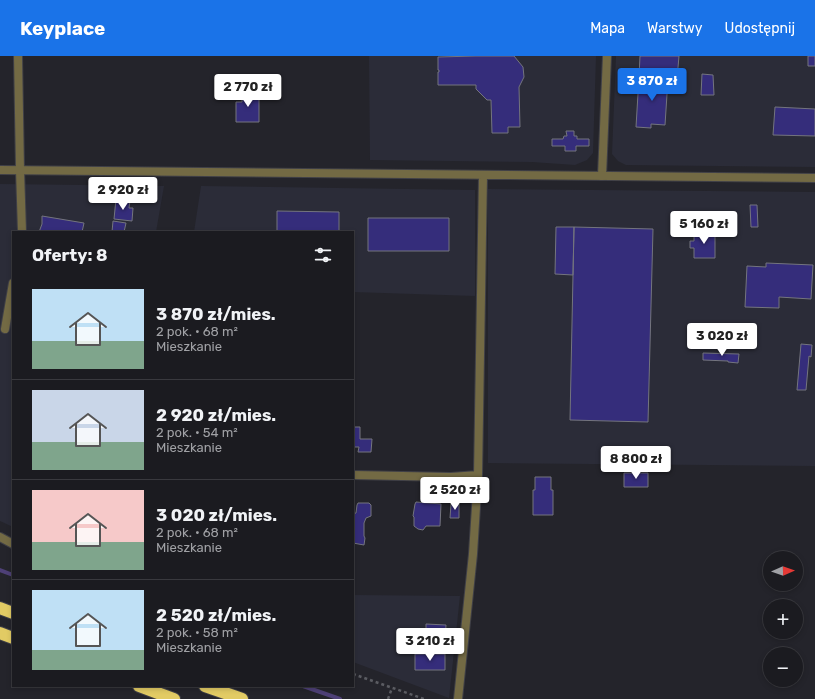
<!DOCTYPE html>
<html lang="pl">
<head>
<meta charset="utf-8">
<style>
	:root { --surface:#1b1b20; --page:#242429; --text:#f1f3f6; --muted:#a0a1a5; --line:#39393e; --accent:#1a73e8 }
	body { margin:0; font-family:Rubik,sans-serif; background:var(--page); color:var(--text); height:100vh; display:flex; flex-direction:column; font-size:15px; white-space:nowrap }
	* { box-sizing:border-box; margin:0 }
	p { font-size:13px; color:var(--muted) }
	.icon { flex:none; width:22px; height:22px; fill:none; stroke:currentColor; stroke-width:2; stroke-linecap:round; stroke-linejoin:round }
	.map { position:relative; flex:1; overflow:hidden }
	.details { position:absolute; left:12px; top:175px; width:342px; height:456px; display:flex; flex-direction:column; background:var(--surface); border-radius:0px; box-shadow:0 2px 6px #0003,0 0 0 1px var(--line) }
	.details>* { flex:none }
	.needle { width:26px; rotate:88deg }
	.tools { position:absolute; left:763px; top:495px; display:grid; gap:8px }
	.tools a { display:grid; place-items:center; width:40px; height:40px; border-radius:50%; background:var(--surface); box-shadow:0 2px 6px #0003,0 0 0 1px var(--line); font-size:20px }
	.price { position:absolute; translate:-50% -34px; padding:0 9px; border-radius:4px; background:#fff; color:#222; font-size:13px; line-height:26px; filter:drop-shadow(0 1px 2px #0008) }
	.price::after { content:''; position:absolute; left:50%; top:24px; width:12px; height:9px; margin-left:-6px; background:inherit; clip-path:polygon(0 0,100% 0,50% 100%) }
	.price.current { background:var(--accent); color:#fff }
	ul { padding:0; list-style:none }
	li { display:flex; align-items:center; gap:12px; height:100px; padding:0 20px }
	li+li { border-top:1px solid var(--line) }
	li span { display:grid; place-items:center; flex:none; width:112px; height:80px; border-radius:0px; color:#555 }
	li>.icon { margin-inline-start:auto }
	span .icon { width:48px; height:48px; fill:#fffc; stroke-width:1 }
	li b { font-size:17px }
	h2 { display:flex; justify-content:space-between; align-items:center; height:48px; padding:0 20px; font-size:17px }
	header { display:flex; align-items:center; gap:24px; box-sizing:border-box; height:56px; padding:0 20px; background:var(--accent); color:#fff }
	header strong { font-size:19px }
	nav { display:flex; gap:22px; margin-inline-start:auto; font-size:14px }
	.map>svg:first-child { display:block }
</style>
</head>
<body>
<header>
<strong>Keyplace</strong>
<nav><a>Mapa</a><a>Warstwy</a><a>Udostępnij</a></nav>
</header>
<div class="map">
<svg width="815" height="643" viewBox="0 0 815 643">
	<rect width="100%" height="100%" fill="#24242b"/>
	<path fill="#2b2c38" d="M369 0H596L593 97 587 104 575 109 532 106 370 104Z
		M616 0H815V111L626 109 618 105 612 98Z
		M0 128 164 130 156 176H13V471L0 465Z
		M201 130 475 134V240L353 236V176H194Z
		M488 133 815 136V410L488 407Z
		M353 539 460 540 449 642 353 606Z"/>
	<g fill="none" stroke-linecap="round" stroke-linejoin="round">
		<path stroke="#4e4077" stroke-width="4" d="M0 514 13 519
			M303 630 340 643"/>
	</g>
	<path fill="#352d7b" stroke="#74757e" d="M476 0H514L523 11 524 21 519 31 520 71H508V77H492L491 44H487L476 33V29H438V16H439V14H438V1Z
		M640 0H679L677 23 639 21Z
		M808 0H815V10H808Z
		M702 18 713 19 714 39H701Z
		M639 21 668 23 665 69 651 68V72L636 71Z
		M242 35H259V66H236V46H242Z
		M775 51 815 53V80L773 79Z
		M566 75H574V80H577V83H589V90H576V95H565V90H552V83H563L564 80H567Z
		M116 143 130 145 129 152H133L132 165 114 163Z
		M750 149H757L758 171H751Z
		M277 155 339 156V176H277Z
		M42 160 84 167 82 176H39L42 168Z
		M368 162H449V195H368Z
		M113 165 126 167 124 176H112Z
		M556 171H574L573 219 555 218Z
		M574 171 653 173 648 366 570 364Z
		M694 176H715V202H694V192H690V185H694Z
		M766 207 813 209 811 243 779 241V252L745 251 747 210 766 211Z
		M801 288 812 289 811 301 809 300 806 334H797Z
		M703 297 739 298 738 307 728 306V305L703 304Z
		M353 371H360V383H372L371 396H358L359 391H353Z
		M624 417H648V431H624Z
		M535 421H551V434H553V459H533V434H535Z
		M416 446 441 448 440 470H426L423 474 418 473 414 470V461L413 460 415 448Z
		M358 447H369L371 449V460L366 462 364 467V480L365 482 364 489 353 487V458L356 457 357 449Z
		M451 448H459V462H450Z
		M426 568 446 569 445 585 426 584Z
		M415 598H445V614H415Z"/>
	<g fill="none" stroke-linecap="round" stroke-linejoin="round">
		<defs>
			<path id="lane" d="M20 114 22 176
				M602 120 607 0
				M5 273 13 227
				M0 481 13 488"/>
			<path id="street" d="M18 0 20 114
				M0 114 815 122
				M353 419 451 421 478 419 483 119
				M458 643 473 498 478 419"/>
			<path id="highway" d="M0 552 13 557
				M0 577 13 582
				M139 630 174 643
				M205 630 242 643"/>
		</defs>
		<use href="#lane" stroke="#404047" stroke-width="10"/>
		<use href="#street" stroke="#404047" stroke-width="10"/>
		<use href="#highway" stroke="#404047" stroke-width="14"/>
		<path stroke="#5b5c62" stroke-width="2.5" stroke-dasharray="3 3" stroke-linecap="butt" d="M353 618 424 643
			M388 643 392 632"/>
		<use href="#lane" stroke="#736a44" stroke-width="8"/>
		<use href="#street" stroke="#736a44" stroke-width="8"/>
		<use href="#highway" stroke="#e2cb64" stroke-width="12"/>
	</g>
</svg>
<div class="tools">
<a><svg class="needle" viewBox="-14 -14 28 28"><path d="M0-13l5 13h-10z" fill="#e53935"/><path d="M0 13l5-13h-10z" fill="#a0a1a5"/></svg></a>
<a>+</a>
<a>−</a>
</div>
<b class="price current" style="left:652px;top:46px">3 870 zł</b>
<b class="price" style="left:248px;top:52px">2 770 zł</b>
<b class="price" style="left:123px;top:155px">2 920 zł</b>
<b class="price" style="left:704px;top:189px">5 160 zł</b>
<b class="price" style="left:722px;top:301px">3 020 zł</b>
<b class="price" style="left:636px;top:424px">8 800 zł</b>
<b class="price" style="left:455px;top:455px">2 520 zł</b>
<b class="price" style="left:430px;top:606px">3 210 zł</b>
<section class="details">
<h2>Oferty: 8<svg class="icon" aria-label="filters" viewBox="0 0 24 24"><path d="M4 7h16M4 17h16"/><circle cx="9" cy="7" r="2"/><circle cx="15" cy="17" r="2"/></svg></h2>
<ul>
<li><span style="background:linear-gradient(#bfe0f5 65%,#7fa58c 0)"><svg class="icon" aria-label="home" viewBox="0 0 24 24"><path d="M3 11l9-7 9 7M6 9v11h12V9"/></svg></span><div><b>3 870 zł/mies.</b><p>2 pok. · 68 m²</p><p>Mieszkanie</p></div></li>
<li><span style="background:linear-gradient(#c9d6e8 65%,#7fa58c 0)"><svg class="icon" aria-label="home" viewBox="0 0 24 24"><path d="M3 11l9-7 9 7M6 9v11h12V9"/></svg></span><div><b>2 920 zł/mies.</b><p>2 pok. · 54 m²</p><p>Mieszkanie</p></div></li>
<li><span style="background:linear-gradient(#f6c9c9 65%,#7fa58c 0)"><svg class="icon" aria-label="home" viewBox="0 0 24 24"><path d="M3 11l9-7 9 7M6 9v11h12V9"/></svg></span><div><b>3 020 zł/mies.</b><p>2 pok. · 68 m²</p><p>Mieszkanie</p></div></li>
<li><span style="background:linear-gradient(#bfe0f5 75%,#7fa58c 0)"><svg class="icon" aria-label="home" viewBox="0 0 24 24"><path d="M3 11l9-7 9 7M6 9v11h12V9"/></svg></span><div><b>2 520 zł/mies.</b><p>2 pok. · 58 m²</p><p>Mieszkanie</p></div></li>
</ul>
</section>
</div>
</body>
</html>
